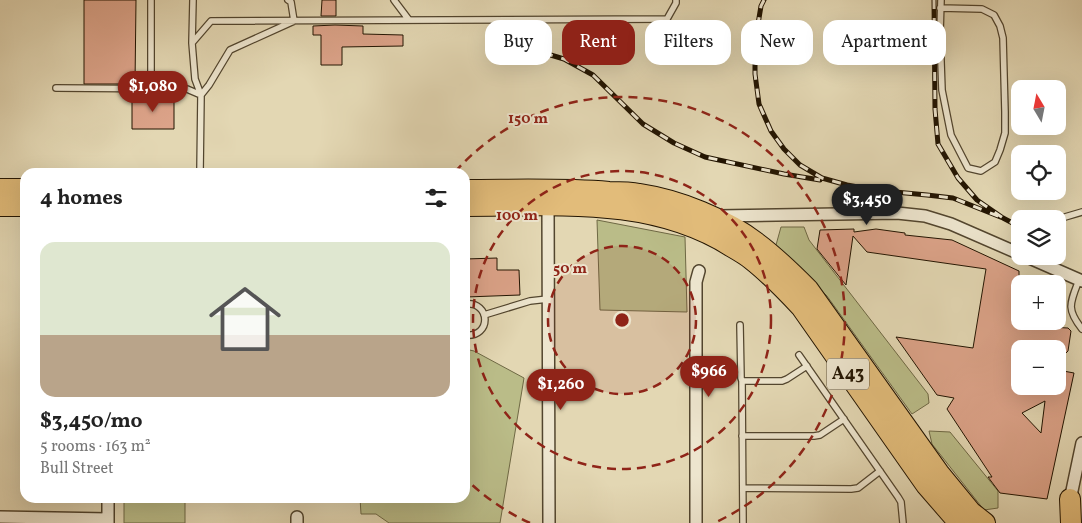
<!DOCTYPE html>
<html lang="en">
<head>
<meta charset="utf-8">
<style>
	:root { --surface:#fff; --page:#f6f6f6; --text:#222; --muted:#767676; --accent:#8f2418 }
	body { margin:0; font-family:Vollkorn,serif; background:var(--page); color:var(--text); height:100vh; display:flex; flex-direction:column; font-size:19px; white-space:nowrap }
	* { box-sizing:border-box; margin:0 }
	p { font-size:16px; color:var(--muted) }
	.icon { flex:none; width:28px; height:28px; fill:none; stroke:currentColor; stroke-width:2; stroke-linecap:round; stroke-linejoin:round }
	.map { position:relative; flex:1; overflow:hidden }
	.panel { position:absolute; left:20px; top:168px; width:450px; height:335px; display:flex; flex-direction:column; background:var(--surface); border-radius:15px; box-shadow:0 5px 20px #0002 }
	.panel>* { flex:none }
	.guide { position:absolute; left:485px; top:20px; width:475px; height:45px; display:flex; gap:10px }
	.needle { width:32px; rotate:350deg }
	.fabs { position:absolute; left:1011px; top:80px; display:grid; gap:10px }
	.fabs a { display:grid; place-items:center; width:55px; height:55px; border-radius:10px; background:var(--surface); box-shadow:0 5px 20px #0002; font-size:25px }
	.price { position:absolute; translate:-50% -42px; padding:0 11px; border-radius:18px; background:var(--accent); color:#fff; font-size:16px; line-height:32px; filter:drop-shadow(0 1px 2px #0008) }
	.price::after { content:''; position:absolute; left:50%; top:30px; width:15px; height:11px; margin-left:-8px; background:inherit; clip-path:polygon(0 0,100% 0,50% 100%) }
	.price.current { background:#222; color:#fff }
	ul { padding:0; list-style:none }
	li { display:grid; align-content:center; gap:10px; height:265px; padding:0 20px }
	li span { display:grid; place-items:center; height:155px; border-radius:15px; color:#555 }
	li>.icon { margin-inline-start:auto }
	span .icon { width:90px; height:90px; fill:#fffc; stroke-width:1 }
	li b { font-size:21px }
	h2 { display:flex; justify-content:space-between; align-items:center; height:60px; padding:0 20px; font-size:21px }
	.tag { padding:0 18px; border-radius:15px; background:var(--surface); box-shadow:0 5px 20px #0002; font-size:18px; line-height:45px }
	.tag.current { background:var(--accent); color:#fff }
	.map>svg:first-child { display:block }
</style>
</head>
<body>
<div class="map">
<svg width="1082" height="523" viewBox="0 0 1082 523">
	<rect width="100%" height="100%" fill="#e3d7b3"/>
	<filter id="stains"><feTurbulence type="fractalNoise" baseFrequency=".004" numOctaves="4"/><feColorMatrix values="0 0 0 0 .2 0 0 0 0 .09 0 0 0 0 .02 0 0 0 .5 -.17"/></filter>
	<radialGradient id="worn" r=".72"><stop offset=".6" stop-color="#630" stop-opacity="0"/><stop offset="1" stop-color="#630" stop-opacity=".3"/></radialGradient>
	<path fill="#babc88" stroke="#6e6844" d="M597 220 685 237 687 312 600 310Z
		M781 227H804L809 240 928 394 929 403 912 414 827 296 776 245Z
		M465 349 474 351 524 378 500 523H389L376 514H361L360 498H465Z
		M929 431 950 432 998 491V508L984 510 932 444Z
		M124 498H185V523H124Z"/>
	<path fill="#dca389" stroke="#221401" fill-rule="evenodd" d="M84 0H136L135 84H84Z
		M322 0H336V16H321Z
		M335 25 363 26V34L403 35V46L342 47V65H321V35H313V26Z
		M132 97H174V129H132Z
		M854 229V232L876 229 905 233V235L952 240 1019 271V283H1020V321H1047V327L1068 328 1071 331 1068 351 1065 354 1058 353V349L1043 348 1020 345V386H1058V370L1074 373 1047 499 1000 493 988 477H992L947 409 954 398 937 395 896 337 973 348 986 269 867 252 853 236 846 285 817 249 820 230ZM1045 401 1041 433 1022 413Z
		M497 258V270H519L520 295 466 297 465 259Z"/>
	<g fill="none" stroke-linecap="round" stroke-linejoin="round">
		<defs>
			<path id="service" d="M151 0V89
				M394 0 409 20
				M940 8 982 9 994 15 1000 26 1003 38 1005 112V133L1000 150 995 162 981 171 968 168 951 135 942 90 940 34 941 0
				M192 43 193 0
				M56 88 187 89 201 95 209 85 230 50 294 21 291 2 288 0
				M200 172 201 95 195 79 192 43 211 21 667 19 676 3V0
				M1065 217 1082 212
				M1079 280C1070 303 1066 309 1082 329
				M465 304C491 301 492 338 465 335
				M484 315 530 301 548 299
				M740 325 741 378 742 381 743 523
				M799 355 898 497 901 502 903 523
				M742 381H782L787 379 807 366
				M742 436H814L820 435 844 419
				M743 488 851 489 858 488 880 471"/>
			<path id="minor" d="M548 206 549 523
				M719 216 897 213 925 216 951 224 1020 254
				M1025 256 1082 281
				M1069 505 1082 443
				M0 517 108 519
				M108 523V498
				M297 523V517
				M696 523V282L699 271"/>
			<path id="trunk" d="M0 189H25
				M465 190C513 190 561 188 609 192 619 192 630 192 639 194 679 200 726 219 757 243 776 257 792 273 808 289L939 473 971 512 985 523
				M0 206H25
				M465 206C556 206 652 196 732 247 739 251 746 255 752 260 770 274 785 290 801 307L926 485 959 523
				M1070 499 1071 523"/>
		</defs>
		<use href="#service" stroke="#52452e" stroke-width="8"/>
		<use href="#minor" stroke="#52452e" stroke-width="14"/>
		<use href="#trunk" stroke="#221401" stroke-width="22"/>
		<use href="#service" stroke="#ede5ce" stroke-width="5.5"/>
		<use href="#minor" stroke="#ede5ce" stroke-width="11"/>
		<use href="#trunk" stroke="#e2bc7a" stroke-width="20"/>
		<defs>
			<path id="rail" d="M764 0 761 6 755 42V74L759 104 771 131 784 149 800 165 822 178 847 185 874 190 927 195 953 198 1003 218
				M934 0 935 109 938 144 958 178 977 200 1003 218 1020 227
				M544 53 564 59 593 75 643 124 674 143 705 157 784 174 820 180
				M1058 244 1061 245"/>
		</defs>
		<use href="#rail" stroke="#221401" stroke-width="5"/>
		<use href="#rail" stroke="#ede5ce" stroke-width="3" stroke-dasharray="9" stroke-linecap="butt"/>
	</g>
	<circle cx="622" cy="320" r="74" fill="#8f2418" fill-opacity=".12"/>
	<g fill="none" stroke="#8f2418" stroke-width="2.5" stroke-dasharray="9 6">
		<circle cx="622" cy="320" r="74"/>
		<circle cx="622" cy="320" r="149"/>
		<path d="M530 523A223 223 0 0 1 466 479M455 172A223 223 0 1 1 714 523"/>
	</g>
	<g text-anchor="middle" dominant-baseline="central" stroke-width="4" stroke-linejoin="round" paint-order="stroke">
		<rect fill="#ede5ce" stroke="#5f533e" stroke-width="1" x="827" y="358.5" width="42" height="31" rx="4"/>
		<g font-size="18" font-weight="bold" fill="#221401">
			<text x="848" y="374">A43</text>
		</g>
	</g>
	<circle cx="622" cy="320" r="8" fill="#8f2418" stroke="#ede5ce" stroke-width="2.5"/>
	<g font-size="15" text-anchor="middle" font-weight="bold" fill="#8f2418" stroke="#ede5ce" stroke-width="4" stroke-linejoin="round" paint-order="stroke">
		<text x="528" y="123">150 m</text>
		<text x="517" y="220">100 m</text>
		<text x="570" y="273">50 m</text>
	</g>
	<rect width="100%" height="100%" filter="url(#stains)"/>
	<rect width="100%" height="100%" fill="url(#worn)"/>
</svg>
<div class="fabs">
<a><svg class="needle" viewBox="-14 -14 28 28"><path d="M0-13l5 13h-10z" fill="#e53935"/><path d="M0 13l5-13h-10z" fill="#767676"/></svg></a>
<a><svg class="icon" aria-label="locate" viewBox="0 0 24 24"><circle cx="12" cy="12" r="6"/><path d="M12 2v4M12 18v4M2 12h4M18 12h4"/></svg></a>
<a><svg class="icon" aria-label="layers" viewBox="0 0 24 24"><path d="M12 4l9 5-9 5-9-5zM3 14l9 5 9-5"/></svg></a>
<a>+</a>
<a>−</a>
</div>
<b class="price" style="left:153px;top:113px">$1,080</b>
<b class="price current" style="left:867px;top:226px">$3,450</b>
<b class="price" style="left:709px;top:398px">$966</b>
<b class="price" style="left:561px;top:411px">$1,260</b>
<div class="guide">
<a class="tag">Buy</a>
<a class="tag current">Rent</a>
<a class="tag">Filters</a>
<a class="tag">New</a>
<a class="tag">Apartment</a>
</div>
<section class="panel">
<h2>4 homes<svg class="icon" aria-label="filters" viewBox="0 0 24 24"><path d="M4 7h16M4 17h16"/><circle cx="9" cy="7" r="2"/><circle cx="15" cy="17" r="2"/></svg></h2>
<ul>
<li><span style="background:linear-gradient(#dfe7d0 60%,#b9a48a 0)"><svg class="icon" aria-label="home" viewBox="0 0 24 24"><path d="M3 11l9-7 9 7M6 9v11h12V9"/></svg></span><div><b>$3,450/mo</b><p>5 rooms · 163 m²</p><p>Bull Street</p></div></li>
</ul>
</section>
</div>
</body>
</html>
